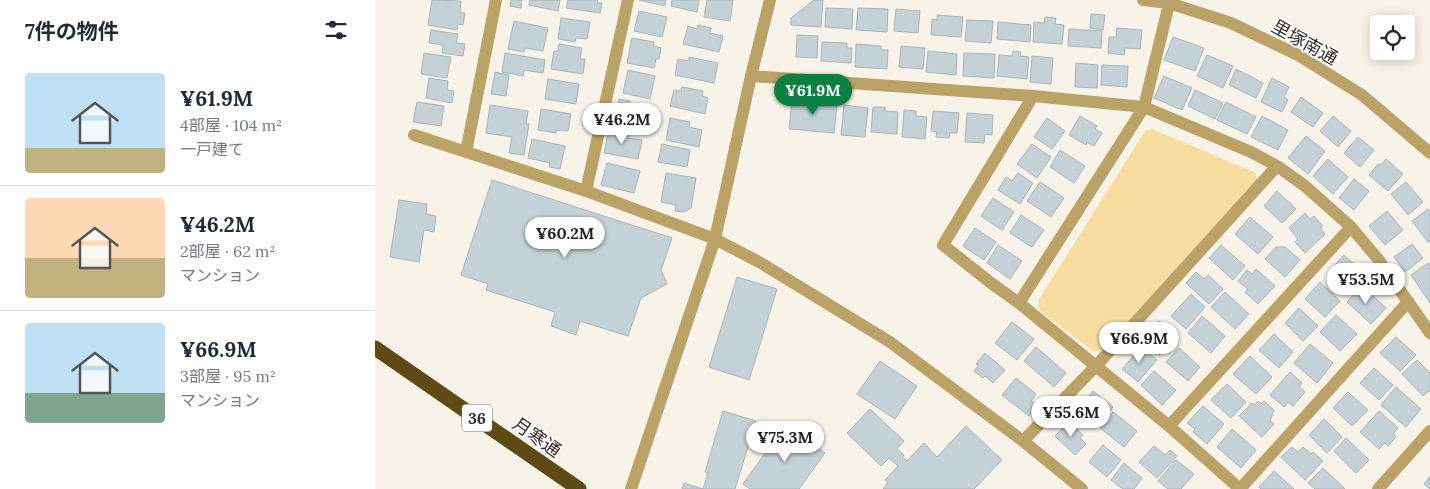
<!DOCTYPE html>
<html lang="ja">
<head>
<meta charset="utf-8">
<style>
	:root { --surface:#fff; --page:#f2f2f3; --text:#1f2937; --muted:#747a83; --line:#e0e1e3; --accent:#0b8043 }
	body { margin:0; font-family:Lora,"Noto Sans JP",serif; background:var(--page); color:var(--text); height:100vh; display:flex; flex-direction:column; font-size:19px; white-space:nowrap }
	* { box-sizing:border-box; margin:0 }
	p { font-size:16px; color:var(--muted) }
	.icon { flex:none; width:28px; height:28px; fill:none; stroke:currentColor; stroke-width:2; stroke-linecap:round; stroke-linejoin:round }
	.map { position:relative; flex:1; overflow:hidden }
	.side { display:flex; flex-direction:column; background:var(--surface); width:375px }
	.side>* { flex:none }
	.buttons { position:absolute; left:995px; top:15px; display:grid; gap:10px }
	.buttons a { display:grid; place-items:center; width:45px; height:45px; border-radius:5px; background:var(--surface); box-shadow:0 2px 12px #0003; font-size:25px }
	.price { position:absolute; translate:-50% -42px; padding:0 11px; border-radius:18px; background:#fff; color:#222; font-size:16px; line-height:32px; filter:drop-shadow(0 1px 2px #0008) }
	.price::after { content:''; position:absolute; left:50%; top:30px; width:15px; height:11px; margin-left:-8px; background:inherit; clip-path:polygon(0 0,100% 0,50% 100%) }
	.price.selected { background:var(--accent); color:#fff }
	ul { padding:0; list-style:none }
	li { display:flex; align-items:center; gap:15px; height:125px; padding:0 25px }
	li+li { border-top:1px solid var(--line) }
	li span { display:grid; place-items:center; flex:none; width:140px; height:100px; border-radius:5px; color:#555 }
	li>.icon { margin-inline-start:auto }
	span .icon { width:60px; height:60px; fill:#fffc; stroke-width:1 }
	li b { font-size:21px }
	h2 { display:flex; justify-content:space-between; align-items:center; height:60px; padding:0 25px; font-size:21px }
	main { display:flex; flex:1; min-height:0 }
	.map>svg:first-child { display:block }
</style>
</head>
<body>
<main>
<section class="side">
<h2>7件の物件<svg class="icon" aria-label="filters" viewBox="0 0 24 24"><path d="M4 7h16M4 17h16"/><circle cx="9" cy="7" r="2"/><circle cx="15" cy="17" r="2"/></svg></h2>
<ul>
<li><span style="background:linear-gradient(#bfe0f5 75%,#c2b280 0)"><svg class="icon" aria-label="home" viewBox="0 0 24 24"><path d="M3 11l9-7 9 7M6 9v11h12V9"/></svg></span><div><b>¥61.9M</b><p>4部屋 · 104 m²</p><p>一戸建て</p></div></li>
<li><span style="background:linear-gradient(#ffd9b3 60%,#c2b280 0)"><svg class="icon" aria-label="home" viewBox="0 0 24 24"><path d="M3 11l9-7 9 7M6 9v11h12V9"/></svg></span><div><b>¥46.2M</b><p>2部屋 · 62 m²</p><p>マンション</p></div></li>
<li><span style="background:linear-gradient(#bfe0f5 70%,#7fa58c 0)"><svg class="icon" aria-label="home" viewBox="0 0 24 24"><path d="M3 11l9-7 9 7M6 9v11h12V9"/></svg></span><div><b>¥66.9M</b><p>3部屋 · 95 m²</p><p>マンション</p></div></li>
</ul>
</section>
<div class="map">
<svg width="1055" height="489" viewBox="0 0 1055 489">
	<rect width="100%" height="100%" fill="#f8f3e8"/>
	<path fill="#f7dd9f" d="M777 129 881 173 882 180 728 350 718 351 664 310 663 301 770 131Z"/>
	<path fill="#c4d1d7" stroke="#a8b4ba" d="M57 0 86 1 85 12 90 13 88 25 83 24 82 30 53 25Z
		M136 0H147L146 8 135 6Z
		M155 0H185L183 11 154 5Z
		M193 0H223L222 3H227L225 13 191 8Z
		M264 0H291L290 6Z
		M297 0H324L322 12 296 6Z
		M332 0H358L355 21 329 17Z
		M439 0H448L446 27 416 25V18Z
		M451 8 478 9 477 29 450 27Z
		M483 8 513 9 512 32 481 30Z
		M521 9 545 11 543 33 519 31Z
		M264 11 292 17 287 37 259 31Z
		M716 14 730 15 728 30 715 28Z
		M562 15 588 17 586 37 556 35 557 19 562 20Z
		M670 17 681 18 680 24 689 25 687 44 658 42 659 22 669 23Z
		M186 18 215 22 212 39 201 38 200 42 183 39Z
		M592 20 618 21 616 43 590 41Z
		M139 21 173 28 168 51 150 48 149 52 133 49Z
		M623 22 656 25 655 42 622 39Z
		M323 25 336 28 335 33 348 36 344 52 308 44 313 26 322 29Z
		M742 28 767 30 765 49 750 48 749 55 733 53 734 37H741Z
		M694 29 727 31 726 48 693 46Z
		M56 30 83 34 81 43 90 44 88 56 67 53 68 45 54 43Z
		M422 35 443 36 442 58 421 57Z
		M798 37 829 48 820 71 789 60Z
		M257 38 279 42 278 46 286 48 284 59H281L279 68 252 63Z
		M447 42 472 43V48H477L476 63 446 61Z
		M184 44 207 48 205 59H210L208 74 176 69 179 51H183Z
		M481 44 506 46V50H513L512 69 480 67Z
		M526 46 550 48 548 69 524 67Z
		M553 51 582 54 581 75 551 72Z
		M638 51 646 52 645 56 654 57 652 79 622 76 624 55 637 56Z
		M49 53 76 57 72 78 46 74Z
		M130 53 170 60 168 73 149 70 148 76 127 72Z
		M589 53 620 54 619 78 588 76Z
		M832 55 858 66 848 88 822 76Z
		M657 56 678 58 676 84 655 82Z
		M314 57 343 63 339 83 300 75 303 59 314 61Z
		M701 63 723 65 722 88 700 87Z
		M727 65 753 66 752 87 726 85Z
		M861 69 888 83 881 98 854 85Z
		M253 70 280 76 275 99 248 93Z
		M120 72 134 75 131 96 116 94Z
		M789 76 817 88 807 110 779 98Z
		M54 78 73 81 72 90 79 91 77 103 51 98Z
		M897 78 914 87 909 97 913 100 907 112 886 102Z
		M173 79 204 84 201 104 170 99Z
		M307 87 328 91 327 96 333 98 330 114 295 106 299 90 306 91Z
		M820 90 848 103 840 119 813 106Z
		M926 97 948 113 938 127 916 112Z
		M244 99 255 101 254 106 273 110 269 129 239 122Z
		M417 100 462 104 459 133 414 129Z
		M42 102 69 106 66 126 38 122Z
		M851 102 881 117 872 134 842 120Z
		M115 105 153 111 151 124H154L149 155 134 153 137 137 111 133Z
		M469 105 493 108 490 137 466 135Z
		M498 107H510V111L523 112 522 134 496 132Z
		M166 109 196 114 193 131 181 130V133L163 130Z
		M529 110 541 111V116L552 117 550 139 527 137Z
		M558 111 584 113 582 133H575L574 138 561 137 562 132 556 131Z
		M592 113 618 115 617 135 610 134 609 143 590 142Z
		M705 116 722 126 720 129 727 133 719 146 712 142 711 145 694 135Z
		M887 116 913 130 903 150 876 137Z
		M958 116 976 131 963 147 945 131Z
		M295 118 315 122 314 127 327 130 324 147 291 140Z
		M672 118 690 131 677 149 659 137Z
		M234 129 254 133 253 138 267 140 263 159 229 153Z
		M931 136 950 151 933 174 913 158Z
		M983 137 999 150 985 167 969 153Z
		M157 139 190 146 185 169 174 167 175 163 153 158Z
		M287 144 315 150 312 167 283 162Z
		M657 144 676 157 662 178 642 164Z
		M685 150 710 166 699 183 675 167Z
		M953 159 973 177 958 194 938 176Z
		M1011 159 1028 174 1013 191 994 175 1003 164 1006 165Z
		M232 163 265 171 259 193 226 185Z
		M291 173 321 178 316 208 309 212 300 211 301 205 286 202Z
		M643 173 658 183 645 204 623 190 631 177 637 181Z
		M979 179 994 191 979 210 964 198Z
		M117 180 297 238 286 270 292 284 266 298 253 336 205 321 201 335 176 326 180 312 111 290 113 284 86 275Z
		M665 182 689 198 676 217 652 201Z
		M1031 182 1048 202 1033 215 1016 194Z
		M902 191 921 209 907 223 889 206Z
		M618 198 639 212 627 230 606 216Z
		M24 200 52 204 51 214 61 216 59 232 49 230 44 262 15 257Z
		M1053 209 1055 212V241L1053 242 1037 221Z
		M1012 211 1028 230 1010 245 994 226Z
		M930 213 935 219 939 216 948 226 945 228 950 234 930 253 920 242 923 239 914 228Z
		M646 215 669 230 657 247 635 233Z
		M875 217 898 237 883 254 860 234Z
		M600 228 621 242 609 260 588 246Z
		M1037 244 1048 258 1030 272 1019 257Z
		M623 245 647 261 635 279 612 263Z
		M846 245 870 266 858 280 834 258Z
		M901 247H910L925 260 910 277 890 259Z
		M969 255 990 274 974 290 954 271Z
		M1053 263 1055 267V303L1036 275Z
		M881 269 900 286 883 304 870 292 873 289 863 281 872 270 877 274Z
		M821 272 829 279 833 275 848 289 834 304 811 283Z
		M362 277 402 289 374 380 334 367Z
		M945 282 965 301 950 317 930 299Z
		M987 286 1011 308 996 324 972 302Z
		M850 292 874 314 860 329 836 307Z
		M816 294 830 307 811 329 796 316Z
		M924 308 943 326 928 341 910 323Z
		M961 315 982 334 965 351 945 332Z
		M827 316 850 336 836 353 813 333Z
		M784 321 801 336 784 355 767 340Z
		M637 322 659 339 642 360 620 343Z
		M899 334 918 352 904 368 884 350Z
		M1021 337 1041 355 1025 371 1005 353Z
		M935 344 958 363 942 383 919 363Z
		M661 347 691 373 679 387 649 361Z
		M766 347 782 360 763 382 747 369Z
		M804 348 825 367 813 381 791 362Z
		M610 353 630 370 618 383 610 376 608 378 599 371 603 366 601 364Z
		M875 356 897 377 881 394 858 374Z
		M1042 360 1055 373V390L1048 396 1027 374Z
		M505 361 542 386 520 419 482 394Z
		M999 368 1018 385 1004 400 985 383Z
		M779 371 801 390 787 405 766 385Z
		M915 372 927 383 924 387 930 392 918 406 913 402 909 407 895 395Z
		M641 378 661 394 656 401 662 405 654 416 627 395Z
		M852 384 871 402 856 418 836 400Z
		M1021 387 1046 409 1031 427 1006 405Z
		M718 391 738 407 723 426 703 410Z
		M973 392 993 410 977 426 958 408Z
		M883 401 886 404 889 401 899 410 895 421 899 424 887 437 864 416 877 403 880 405Z
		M828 406 849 424 832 444 818 432 820 429 812 423Z
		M495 409 529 441 522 449 529 455 527 457 532 461 549 443 562 457 591 426 627 460 599 489H508L513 483 510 480 523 466 514 458 506 466 472 433Z
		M348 411 381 421 360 489H307L309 483 328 489 333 473 330 472Z
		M1004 411 1023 428 1018 434 1021 437 1013 446 1010 443 1004 449 985 432Z
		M738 412 762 431 749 447 725 428Z
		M949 419 967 437 952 453 934 435Z
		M694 422 708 435 705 438 711 444 700 455 680 436Z
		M411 424 450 453 424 489H375L368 484Z
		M857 429 881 450 866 468 842 447Z
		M971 438 994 460 981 473 959 451Z
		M728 445 746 460 732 477 714 462Z
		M779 446 790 455 795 450 802 456 782 478 764 462Z
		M917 447 923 452 928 447 936 454 938 452 948 461 930 480 906 457Z
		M801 460 819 474 806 489H793L783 481Z
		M749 463 767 478 759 489H748L736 480Z
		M948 468 970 489H940L933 483Z
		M899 471 919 489H886L884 487Z
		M1055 476V489L1049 484Z"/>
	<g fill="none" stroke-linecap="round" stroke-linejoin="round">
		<path stroke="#bba266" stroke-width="12" d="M768 0 794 3 856 23 923 55 987 95 1055 153
			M376 76 658 96 769 107 876 152 902 166 930 186 976 227 1003 259 1055 333
			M658 96 568 245 616 283 644 303 794 426 865 489
			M39 135 211 191 340 239 386 263 515 342 648 441 707 489
			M91 152 121 0
			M211 191 253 0
			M644 303 769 107 795 0
			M794 426 976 227
			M648 441 721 366 902 166
			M256 489 340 239 376 76 395 0
			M865 489 1033 302
			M1003 489 1055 431"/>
		<path stroke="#5e4a15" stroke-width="15" d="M0 348 204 489"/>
	</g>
	<g text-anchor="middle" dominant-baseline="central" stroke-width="4" stroke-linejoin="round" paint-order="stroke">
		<rect fill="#fff" stroke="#6d6c68" stroke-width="1" x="87" y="404.5" width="30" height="27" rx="4"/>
		<g font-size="16" font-weight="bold" fill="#2e2d28">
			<text x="102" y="418">36</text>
		</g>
		<g font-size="18" fill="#2e2d28" stroke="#fff">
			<text transform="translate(930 42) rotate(29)">里塚南通</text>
			<text transform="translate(162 437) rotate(35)">月寒通</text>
		</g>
	</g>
</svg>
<div class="buttons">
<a><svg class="icon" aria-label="locate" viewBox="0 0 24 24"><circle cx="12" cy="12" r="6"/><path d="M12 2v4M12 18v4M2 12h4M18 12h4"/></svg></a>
</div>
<b class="price selected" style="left:438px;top:116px">¥61.9M</b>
<b class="price" style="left:247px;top:145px">¥46.2M</b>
<b class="price" style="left:190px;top:259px">¥60.2M</b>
<b class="price" style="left:991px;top:305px">¥53.5M</b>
<b class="price" style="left:764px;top:364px">¥66.9M</b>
<b class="price" style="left:696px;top:438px">¥55.6M</b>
<b class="price" style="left:410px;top:463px">¥75.3M</b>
</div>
</main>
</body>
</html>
